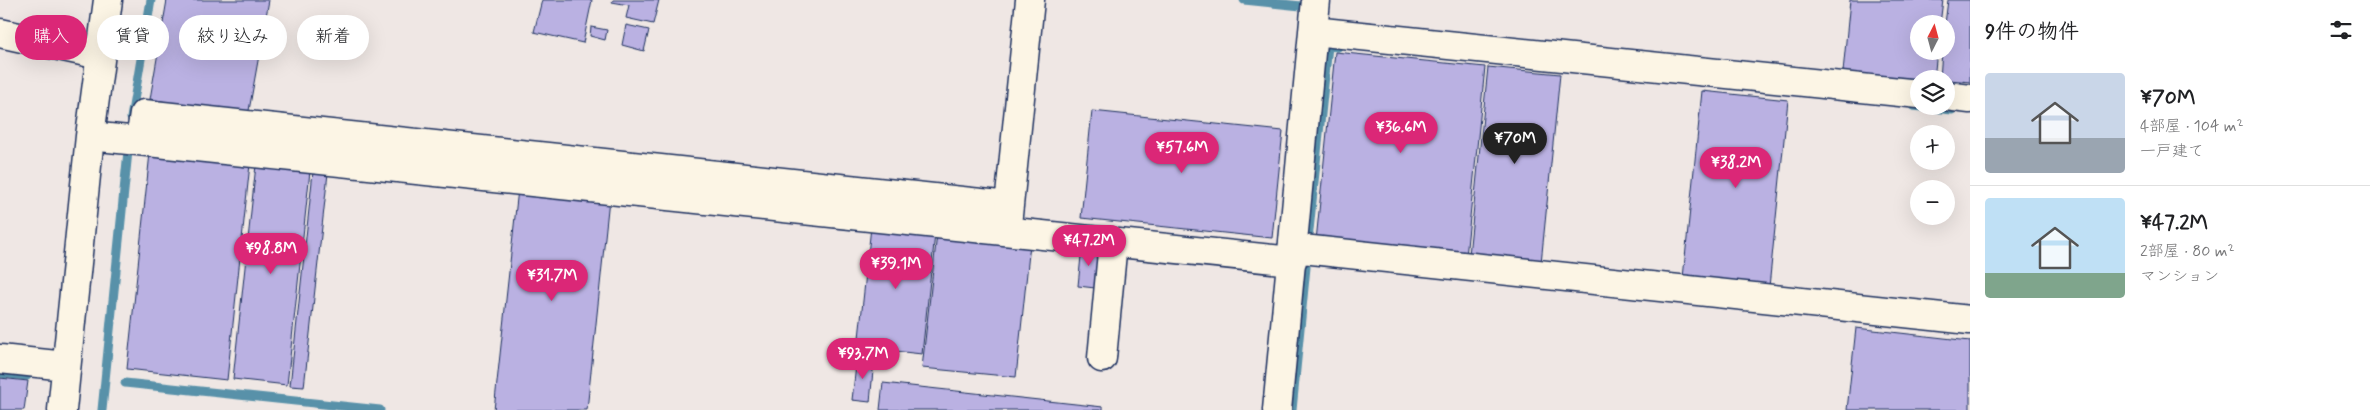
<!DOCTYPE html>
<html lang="ja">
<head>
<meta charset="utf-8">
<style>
	:root { --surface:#fff; --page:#f6f6f6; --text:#202124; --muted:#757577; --line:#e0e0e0; --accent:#db2777 }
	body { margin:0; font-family:Mynerve,"Klee One",sans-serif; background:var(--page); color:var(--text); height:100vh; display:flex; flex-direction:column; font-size:19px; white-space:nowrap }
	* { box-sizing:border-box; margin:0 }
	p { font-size:16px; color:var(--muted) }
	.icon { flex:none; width:28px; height:28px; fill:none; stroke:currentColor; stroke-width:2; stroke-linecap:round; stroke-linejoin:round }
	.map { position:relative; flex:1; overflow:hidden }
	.side { display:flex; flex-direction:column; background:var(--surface); width:400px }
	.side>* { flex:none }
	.top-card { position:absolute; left:15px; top:15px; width:475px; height:45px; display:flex; gap:10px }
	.needle { width:32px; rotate:6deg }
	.buttons { position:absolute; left:1910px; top:15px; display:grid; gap:10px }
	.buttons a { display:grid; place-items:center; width:45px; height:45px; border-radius:50%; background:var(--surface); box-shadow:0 5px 20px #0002; font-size:25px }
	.price { position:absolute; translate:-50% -42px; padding:0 11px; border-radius:18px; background:var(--accent); color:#fff; font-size:16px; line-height:32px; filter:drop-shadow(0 1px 2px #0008) }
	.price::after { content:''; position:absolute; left:50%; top:30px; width:15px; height:11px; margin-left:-8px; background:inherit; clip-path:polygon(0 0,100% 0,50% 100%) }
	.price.on { background:#222; color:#fff }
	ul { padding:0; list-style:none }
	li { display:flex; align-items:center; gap:15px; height:125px; padding:0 15px }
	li+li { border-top:1px solid var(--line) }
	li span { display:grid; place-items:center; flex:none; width:140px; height:100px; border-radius:5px; color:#555 }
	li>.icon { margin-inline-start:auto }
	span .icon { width:60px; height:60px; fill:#fffc; stroke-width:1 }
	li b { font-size:21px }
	h2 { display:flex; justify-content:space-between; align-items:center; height:60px; padding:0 15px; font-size:21px }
	.chip { padding:0 18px; border-radius:22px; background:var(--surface); box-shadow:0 5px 20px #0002; font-size:18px; line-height:45px }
	.chip.on { background:var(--accent); color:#fff }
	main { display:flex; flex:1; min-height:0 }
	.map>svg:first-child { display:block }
</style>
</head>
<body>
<main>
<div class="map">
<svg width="1970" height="410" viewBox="0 0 1970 410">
	<rect width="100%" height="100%" fill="#efe7e4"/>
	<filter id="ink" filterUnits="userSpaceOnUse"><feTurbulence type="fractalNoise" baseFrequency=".02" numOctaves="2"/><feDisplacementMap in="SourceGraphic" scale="10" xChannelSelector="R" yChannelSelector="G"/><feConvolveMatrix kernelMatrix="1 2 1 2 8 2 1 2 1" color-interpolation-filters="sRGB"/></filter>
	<g filter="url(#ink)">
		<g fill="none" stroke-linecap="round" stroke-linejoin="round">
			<path stroke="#5891a9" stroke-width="9" d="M1244 0 1301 6
				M1913 106 1952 110
				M131 118 151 0
				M1308 240 1328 46 1338 47
				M0 373 27 376
				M125 383 380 410
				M102 410 128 151
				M1292 410 1306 267"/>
		</g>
		<path fill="#bab1e2" stroke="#1b2f5e" d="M167 0H269L248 116 150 99Z
			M542 0H592L583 43 534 32Z
			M613 0H659L653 24 626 18 629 5 612 2Z
			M1850 0H1943L1940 24H1919V51H1937L1934 79 1919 80 1843 72Z
			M1948 0H1970V82L1940 79 1942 51H1946L1945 24Z
			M626 25 649 30 644 51 622 45Z
			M591 27 607 30 605 40 590 36Z
			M1335 52 1485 67 1466 257 1316 241Z
			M1488 67 1560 74 1541 263 1469 255Z
			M1702 91 1788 100 1769 287 1683 278Z
			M1092 111 1283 131 1272 238 1081 218Z
			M150 153 250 164 227 380 127 369Z
			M256 165 310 171 287 385 233 379Z
			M313 172 328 173 304 387 290 386Z
			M518 189 609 199 587 410H494Z
			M871 227 935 234 922 354 858 347Z
			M937 234 1030 244 1016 377 922 368Z
			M1082 246 1100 247 1095 288 1078 286Z
			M1856 328 1970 341V410H1847Z
			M857 357 874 360 870 402 852 400Z
			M0 378 28 381 24 410H0Z
			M883 383 1103 407V410H880Z"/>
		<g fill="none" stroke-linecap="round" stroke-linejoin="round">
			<defs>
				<path id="minor" d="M1313 31 1919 94
					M0 33 100 55
					M1946 96 1970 99
					M90 136 1292 261
					M140 141 144 114 1009 206
					M1007 225 1030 0
					M1293 248 1970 320
					M1102 358 1113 242
					M0 359 66 366
					M62 410 90 136 108 0
					M1277 410 1316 0"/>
			</defs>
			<use href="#minor" stroke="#1b2f5e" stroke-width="31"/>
			<use href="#minor" stroke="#fcf5e5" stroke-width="28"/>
		</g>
	</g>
</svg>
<div class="buttons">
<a><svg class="needle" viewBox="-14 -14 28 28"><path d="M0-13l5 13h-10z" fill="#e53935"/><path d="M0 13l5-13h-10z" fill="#757577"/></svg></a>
<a><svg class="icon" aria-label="layers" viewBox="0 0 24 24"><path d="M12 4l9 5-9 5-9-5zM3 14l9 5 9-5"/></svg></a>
<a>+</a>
<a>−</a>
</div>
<b class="price" style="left:1401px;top:154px">¥36.6M</b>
<b class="price on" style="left:1515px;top:165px">¥70M</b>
<b class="price" style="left:1182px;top:174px">¥57.6M</b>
<b class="price" style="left:1736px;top:189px">¥38.2M</b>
<b class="price" style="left:1089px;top:267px">¥47.2M</b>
<b class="price" style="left:271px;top:275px">¥98.8M</b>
<b class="price" style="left:896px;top:290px">¥39.1M</b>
<b class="price" style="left:552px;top:302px">¥31.7M</b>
<b class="price" style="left:863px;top:380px">¥93.7M</b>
<div class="top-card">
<a class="chip on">購入</a>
<a class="chip">賃貸</a>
<a class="chip">絞り込み</a>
<a class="chip">新着</a>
</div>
</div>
<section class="side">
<h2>9件の物件<svg class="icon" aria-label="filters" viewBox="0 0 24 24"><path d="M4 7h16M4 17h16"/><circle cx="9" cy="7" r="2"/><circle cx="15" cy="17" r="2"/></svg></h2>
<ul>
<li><span style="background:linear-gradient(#c9d6e8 65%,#9aa5b1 0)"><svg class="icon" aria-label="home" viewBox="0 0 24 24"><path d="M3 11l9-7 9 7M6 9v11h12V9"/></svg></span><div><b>¥70M</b><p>4部屋 · 104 m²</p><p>一戸建て</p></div></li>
<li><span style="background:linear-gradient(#bfe0f5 75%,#7fa58c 0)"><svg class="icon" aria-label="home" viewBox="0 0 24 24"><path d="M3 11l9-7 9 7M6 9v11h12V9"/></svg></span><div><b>¥47.2M</b><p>2部屋 · 80 m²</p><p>マンション</p></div></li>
</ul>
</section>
</main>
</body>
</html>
